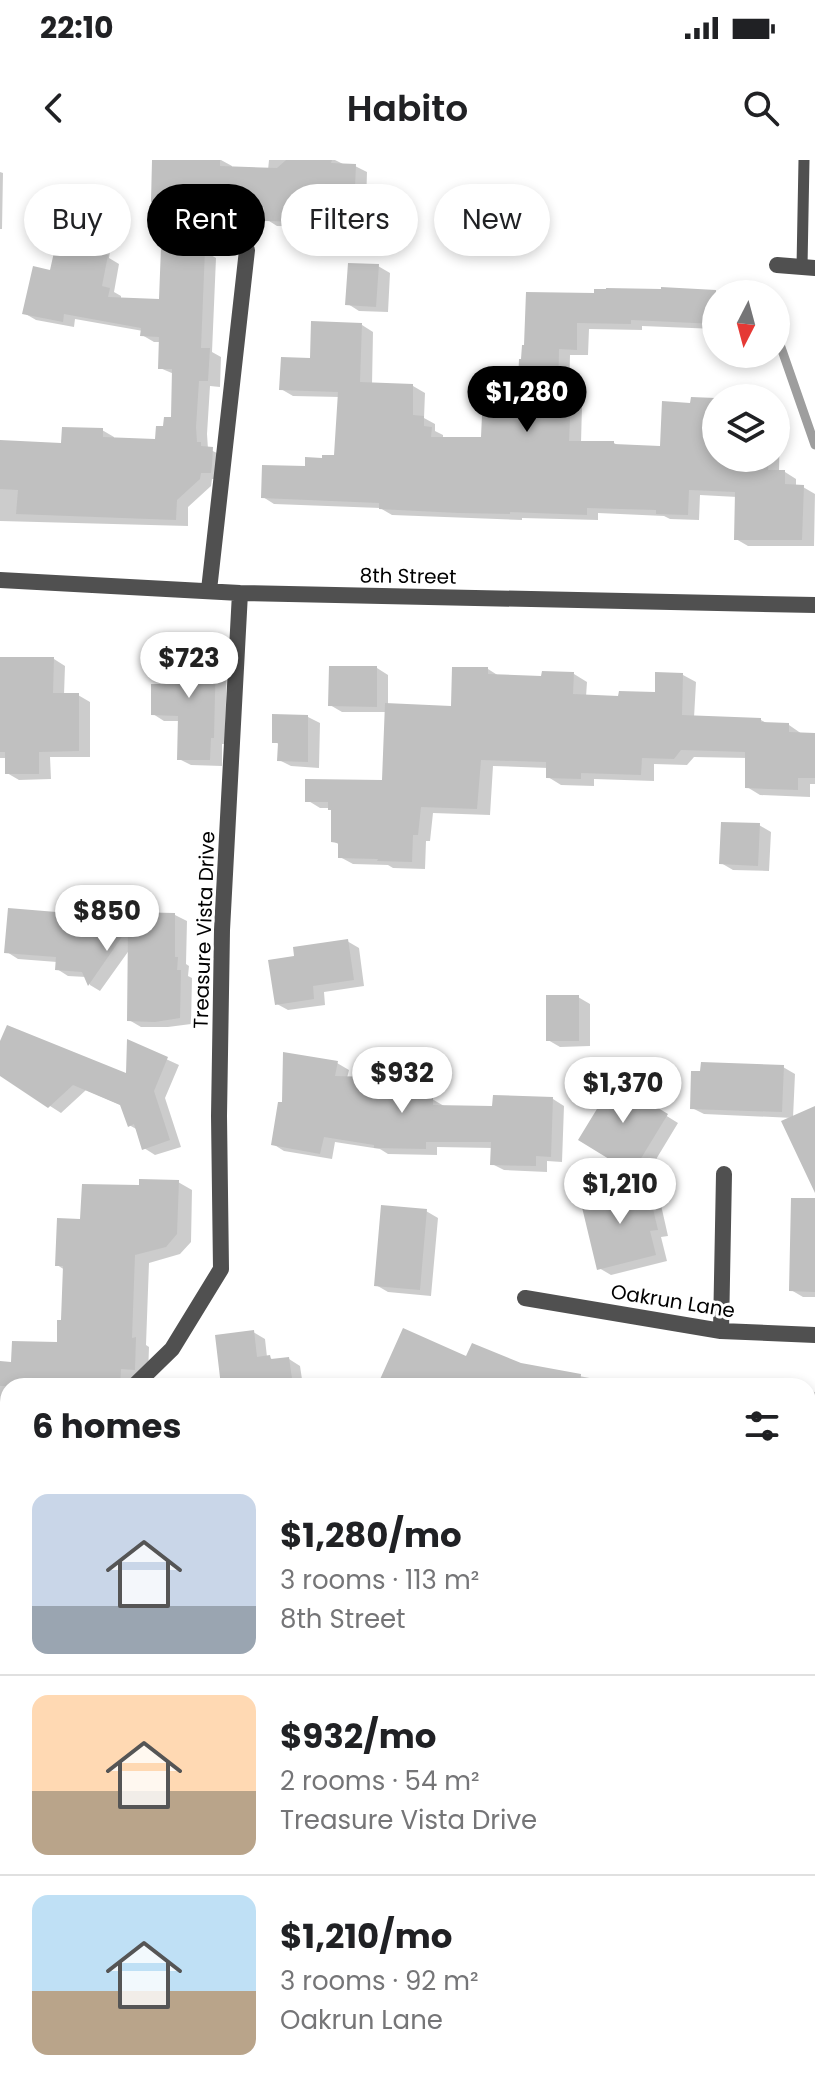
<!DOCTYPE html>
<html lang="en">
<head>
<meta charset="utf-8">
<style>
	:root { --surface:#fff; --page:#f2f2f2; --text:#202124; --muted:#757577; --line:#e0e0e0; --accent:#000 }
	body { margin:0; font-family:Poppins,sans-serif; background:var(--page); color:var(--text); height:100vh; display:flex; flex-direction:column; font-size:30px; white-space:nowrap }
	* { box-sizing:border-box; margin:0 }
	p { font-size:26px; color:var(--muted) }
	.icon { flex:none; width:44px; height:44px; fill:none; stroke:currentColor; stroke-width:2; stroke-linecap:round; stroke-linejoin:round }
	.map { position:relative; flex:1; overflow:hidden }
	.sheet { position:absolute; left:0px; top:1218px; width:816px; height:714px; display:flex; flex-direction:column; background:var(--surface); border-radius:24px 24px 0 0; box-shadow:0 4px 12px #0003 }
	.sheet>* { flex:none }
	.banner { position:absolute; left:24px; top:24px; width:768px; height:72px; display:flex; gap:16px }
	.needle { width:52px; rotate:186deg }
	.controls { position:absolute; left:702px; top:120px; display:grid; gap:16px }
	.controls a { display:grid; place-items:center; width:88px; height:88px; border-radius:50%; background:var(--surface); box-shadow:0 4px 12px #0003; font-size:40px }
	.price { position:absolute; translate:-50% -68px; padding:0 18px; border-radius:28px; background:#fff; color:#222; font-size:26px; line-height:52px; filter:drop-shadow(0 2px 4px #0008) }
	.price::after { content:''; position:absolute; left:50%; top:48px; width:24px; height:18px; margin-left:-12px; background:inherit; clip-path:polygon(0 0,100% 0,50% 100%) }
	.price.active { background:var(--accent); color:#fff }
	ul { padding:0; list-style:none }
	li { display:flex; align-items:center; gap:24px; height:200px; padding:0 32px }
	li+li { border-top:2px solid var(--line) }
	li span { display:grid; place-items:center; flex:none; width:224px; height:160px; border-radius:16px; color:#555 }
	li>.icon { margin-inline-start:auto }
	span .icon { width:96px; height:96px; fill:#fffc; stroke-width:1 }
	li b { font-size:34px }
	h2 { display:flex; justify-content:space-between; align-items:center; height:96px; padding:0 32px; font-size:34px }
	.chip { padding:0 28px; border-radius:36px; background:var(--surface); box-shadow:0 4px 12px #0003; font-size:28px; line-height:72px }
	.chip.active { background:var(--accent); color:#fff }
	.status { display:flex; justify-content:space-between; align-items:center; height:56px; padding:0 40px; background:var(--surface); direction:ltr }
	.status svg { height:22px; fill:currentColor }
	header { display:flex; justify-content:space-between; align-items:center; height:104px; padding:0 32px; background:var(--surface); font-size:36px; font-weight:600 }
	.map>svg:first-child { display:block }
</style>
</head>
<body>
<div class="status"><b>22:10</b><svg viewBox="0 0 49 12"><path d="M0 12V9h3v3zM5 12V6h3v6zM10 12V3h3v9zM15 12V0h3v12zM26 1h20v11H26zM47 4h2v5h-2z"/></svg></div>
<header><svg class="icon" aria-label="back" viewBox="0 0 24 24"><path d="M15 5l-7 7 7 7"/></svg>Habito<svg class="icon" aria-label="search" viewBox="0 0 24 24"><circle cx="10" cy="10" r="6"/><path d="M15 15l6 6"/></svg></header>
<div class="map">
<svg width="815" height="1931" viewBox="0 0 815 1931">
	<rect width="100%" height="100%" fill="#fff"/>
	<path fill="#0003" d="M154 0H221L232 6V9L268 10 269 0H335L343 4 355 6 367 12 365 80 326 79 314 72V67L277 66 266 59V52L165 48 153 41Z
		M0 12 3 13 2 69H0Z
		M84 67 109 80V84L111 85 109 98 119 104 114 132 121 136V139L161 141 204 91 216 98 212 192 221 197 220 227 210 226 207 274 208 289 224 296 222 319H212L211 326 188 347V366L0 361V282L63 285 102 270 114 277V280L157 281 173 259 174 214 160 208 161 182H154L142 175 143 171 75 159 74 167 36 160 24 153Z
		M378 106 390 113 388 152 359 151 348 144Z
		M663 129 726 134H716V169L642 166V170L589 169 588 195H570L569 238 582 246 581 283H614L619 286 662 289 692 245 716 240V298H776V257L780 260 779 312H785L796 319V327H803L815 334 814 386H748L736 379 737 337 700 335 699 360 670 359 664 356 598 353V360L522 358V360L392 355 380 348 274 344 263 337 307 308 324 300 336 297 339 237 293 236 281 229 312 200 362 165 373 172 372 225 413 226 425 233 424 258 435 264V271L443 275V279H483L488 257 520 223 596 135Z
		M215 491 227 498 225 584H222V606L191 605 179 599 180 561H164L153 554Z
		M0 499H54L65 506 64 535H78L90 542V597H50L51 619 19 620 7 613V598H0Z
		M377 508 388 515V545L453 548 488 509 499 516 543 518 574 514 587 522 586 537 620 538 657 534 683 515 696 522 694 558 761 560 768 564 789 565 802 574 815 575V624H810V637L760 635 747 627V598L694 597 687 605 654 604V621L594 619V626L561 625 548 617V608L493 606 490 655 433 653 430 681H426L425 709 393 708 388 705 353 704 340 697V685L333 681V650L329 648H320L307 640 383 622 386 552H342L330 545Z
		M308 557 320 563 319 608 291 606 279 600 280 585 274 581Z
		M759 665 771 672 769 711 733 710 721 703Z
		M175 755 187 761 186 804 189 806 188 816 192 818 191 864 168 867H141L129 860 130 789 100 831 90 825 86 817 68 816 57 809V802L18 799 7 792 131 760Z
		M347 781 359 788 364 826 324 832 325 845 288 850 277 844 296 798Z
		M578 837 590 844V886L560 887 548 880Z
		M129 882 179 905 165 938 181 987 155 995 144 988 138 970 129 965 123 946 86 930 61 953 0 914V886L128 916Z
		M337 903 349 910 347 918 410 919 421 926V939H432L444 946 494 948 553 939 564 946 562 1002 547 1001V1012L504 1010 492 1004 493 988 437 987V995L388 994 380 989 335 982 332 999 284 991 273 984Z
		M783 907 795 914 793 958 704 954 692 948Z
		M615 924 678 963 652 1006 623 1005 581 979Z
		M178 1022 192 1030 191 1082 180 1094 149 1103 146 1185 149 1187 148 1216 134 1226H8V1261H0V1203L13 1204 59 1185 63 1162 65 1110 57 1105 82 1061 141 1027Z
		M643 1025 655 1032 657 1043 661 1045 668 1076 661 1077 667 1101 611 1115 599 1108Z
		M815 1043V1137H803L791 1130Z
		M426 1051 438 1058 431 1136 388 1132 376 1125Z
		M253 1172 265 1179 267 1197 277 1201 289 1199 300 1206 303 1226H223Z
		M468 1199 520 1205 595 1219 605 1224 652 1226H381Z
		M808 1231 815 1232V1306L808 1302Z
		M808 1366 815 1370V1498L808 1496Z
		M808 1636H815V1725H808Z
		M808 1783H815V1821L808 1820Z
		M808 1857H815V1931H409L398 1924H808Z"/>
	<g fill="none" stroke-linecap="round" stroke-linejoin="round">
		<path stroke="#9e9e9e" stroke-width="9" d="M776 173 815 285"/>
	</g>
	<path fill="#c0c0c0" d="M152 0H220V6L277 8 286 0H332L331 3 356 4 353 74 312 73V62L264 61V47L151 42Z
		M61 61 85 65 84 68 98 71V76L100 77 97 94 108 95 102 126 110 128 108 137 159 139 161 87 205 89 201 188H210L208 221H199L196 267 197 282H201V286L213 287 212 305 211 313H201L200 319 177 340 176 360 16 354 18 330 0 329V280L61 283 62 267 103 268V277L155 279 156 266H163L164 257H171L172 209H158L159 177 140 176 141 168 64 154 63 162 22 154 33 106 50 110Z
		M348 103 379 104 376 147 345 145Z
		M661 127 716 130V164L631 160V164L577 163V190L559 189 558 237H571L569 281H614V284L660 286 662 241 690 243 691 237 716 238 714 298H769L768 310H785V324L804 325 802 380H734L735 332 689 330 688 355 656 354V350L587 348V355L510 352V354L459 353 379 349V343L261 338 262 305 305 306V297L322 298V295H334L338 232 279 230 281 197 310 198 311 161 362 163 360 222 413 224V255L424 256V266L432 267 431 277H481L482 255H486L487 220 518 221 519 199H521L522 185H524L526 132 594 133V129H606V128L661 129Z
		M166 488 216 490 214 578H211L210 600H177L178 556 151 555V524H166Z
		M0 497H54L53 533H79V591L39 592V614H5V592H0Z
		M329 506H377V547L328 546Z
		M452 507H488V514L541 516 542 511 574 512 573 534 618 536 619 531 655 532V512L683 513 682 555 761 558V562L789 563V572L815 573V618H798V630L745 628V592L681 590 674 599 642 598 641 615 581 613V619L546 618V602L481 600 477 649 421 647 418 675H413L412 702 377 701 378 699 338 698V683L331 682V650H328V642H305V619L382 620 385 543 451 546Z
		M272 554 308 555V602L277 601 278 583H272Z
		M721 662 760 663 758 706 719 704Z
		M8 748 129 758V752L175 753V797H178L177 810H181L180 858 155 862 127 861 128 768 88 826 82 812 55 810 56 797 4 793Z
		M348 779 354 820 313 826 314 839 275 845 268 800 294 796 293 787Z
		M546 835H579V881H546Z
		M7 865 126 913 127 879 168 897 154 931 170 980 142 990 134 964 128 967 120 945 73 925 48 948 0 916V881Z
		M283 892 338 901 335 916 410 918V936L433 937V945L492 946 493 935 553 937 551 997 536 996V1006L490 1005 491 982H426V989L374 988V985L324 977 320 994 271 985 278 942H282Z
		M701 902 784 905 782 952 690 949 691 911H700Z
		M614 921 668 954 640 1000 609 999 578 980Z
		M815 946V1033L781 961Z
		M139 1019 179 1020 177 1074 166 1087 135 1095 132 1178 136 1177 135 1210 121 1209 120 1226H0V1201L11 1202 12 1181 57 1182V1160H61L63 1106H55L57 1058 80 1059 82 1024 139 1025Z
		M643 1023 647 1037 650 1036 658 1070 650 1071 656 1095 597 1110 580 1039Z
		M791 1038H815V1132L789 1131Z
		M381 1045 427 1049 420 1130 374 1126Z
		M403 1168 466 1196 472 1183 521 1203 581 1214 580 1226H377Z
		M254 1170 257 1197 270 1195 271 1199 289 1197 293 1226H221L215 1175Z"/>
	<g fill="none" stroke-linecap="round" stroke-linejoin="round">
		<path stroke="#505050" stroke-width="11" d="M802 107 804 0
			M808 1824H815
			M359 1931V1924"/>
		<path stroke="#505050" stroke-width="16" d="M777 105 815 108
			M0 420 240 433 815 445
			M209 430 247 90
			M525 1138 721 1171 815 1175
			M721 1171 724 1014
			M134 1226 172 1189 221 1109 219 956 222 770 240 433
			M808 1554H815"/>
	</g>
	<g text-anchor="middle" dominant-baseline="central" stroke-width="6" stroke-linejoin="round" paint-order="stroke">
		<g font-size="20" fill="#000" stroke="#fff">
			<text transform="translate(408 416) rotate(1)">8th Street</text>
			<text transform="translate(204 770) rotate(-88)">Treasure Vista Drive</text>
			<text transform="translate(673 1141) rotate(9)">Oakrun Lane</text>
		</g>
	</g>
</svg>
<div class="controls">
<a><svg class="needle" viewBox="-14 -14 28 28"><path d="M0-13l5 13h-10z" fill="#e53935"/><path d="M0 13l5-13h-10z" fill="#757577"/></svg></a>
<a><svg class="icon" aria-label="layers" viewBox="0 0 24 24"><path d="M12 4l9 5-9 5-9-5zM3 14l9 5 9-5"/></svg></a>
</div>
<b class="price active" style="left:527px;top:274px">$1,280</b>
<b class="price" style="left:189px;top:540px">$723</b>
<b class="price" style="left:107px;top:793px">$850</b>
<b class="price" style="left:402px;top:955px">$932</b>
<b class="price" style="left:623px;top:965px">$1,370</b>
<b class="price" style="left:620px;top:1066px">$1,210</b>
<div class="banner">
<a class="chip">Buy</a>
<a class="chip active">Rent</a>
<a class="chip">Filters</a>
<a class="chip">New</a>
</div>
<section class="sheet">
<h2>6 homes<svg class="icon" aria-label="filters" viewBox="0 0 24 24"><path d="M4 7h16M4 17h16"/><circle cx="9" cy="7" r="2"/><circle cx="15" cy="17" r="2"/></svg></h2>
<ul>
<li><span style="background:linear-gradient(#c9d6e8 70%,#9aa5b1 0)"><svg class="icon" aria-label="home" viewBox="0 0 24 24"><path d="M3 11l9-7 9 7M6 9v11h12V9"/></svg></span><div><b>$1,280/mo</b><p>3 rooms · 113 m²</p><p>8th Street</p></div></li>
<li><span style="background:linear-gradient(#ffd9b3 60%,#b9a48a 0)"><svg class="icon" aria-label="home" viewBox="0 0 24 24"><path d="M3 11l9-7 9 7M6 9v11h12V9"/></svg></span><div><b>$932/mo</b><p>2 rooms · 54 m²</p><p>Treasure Vista Drive</p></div></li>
<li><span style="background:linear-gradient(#bfe0f5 60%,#b9a48a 0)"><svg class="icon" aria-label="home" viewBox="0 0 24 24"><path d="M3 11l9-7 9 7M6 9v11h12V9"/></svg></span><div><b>$1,210/mo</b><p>3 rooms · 92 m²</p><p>Oakrun Lane</p></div></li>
</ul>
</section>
</div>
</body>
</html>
